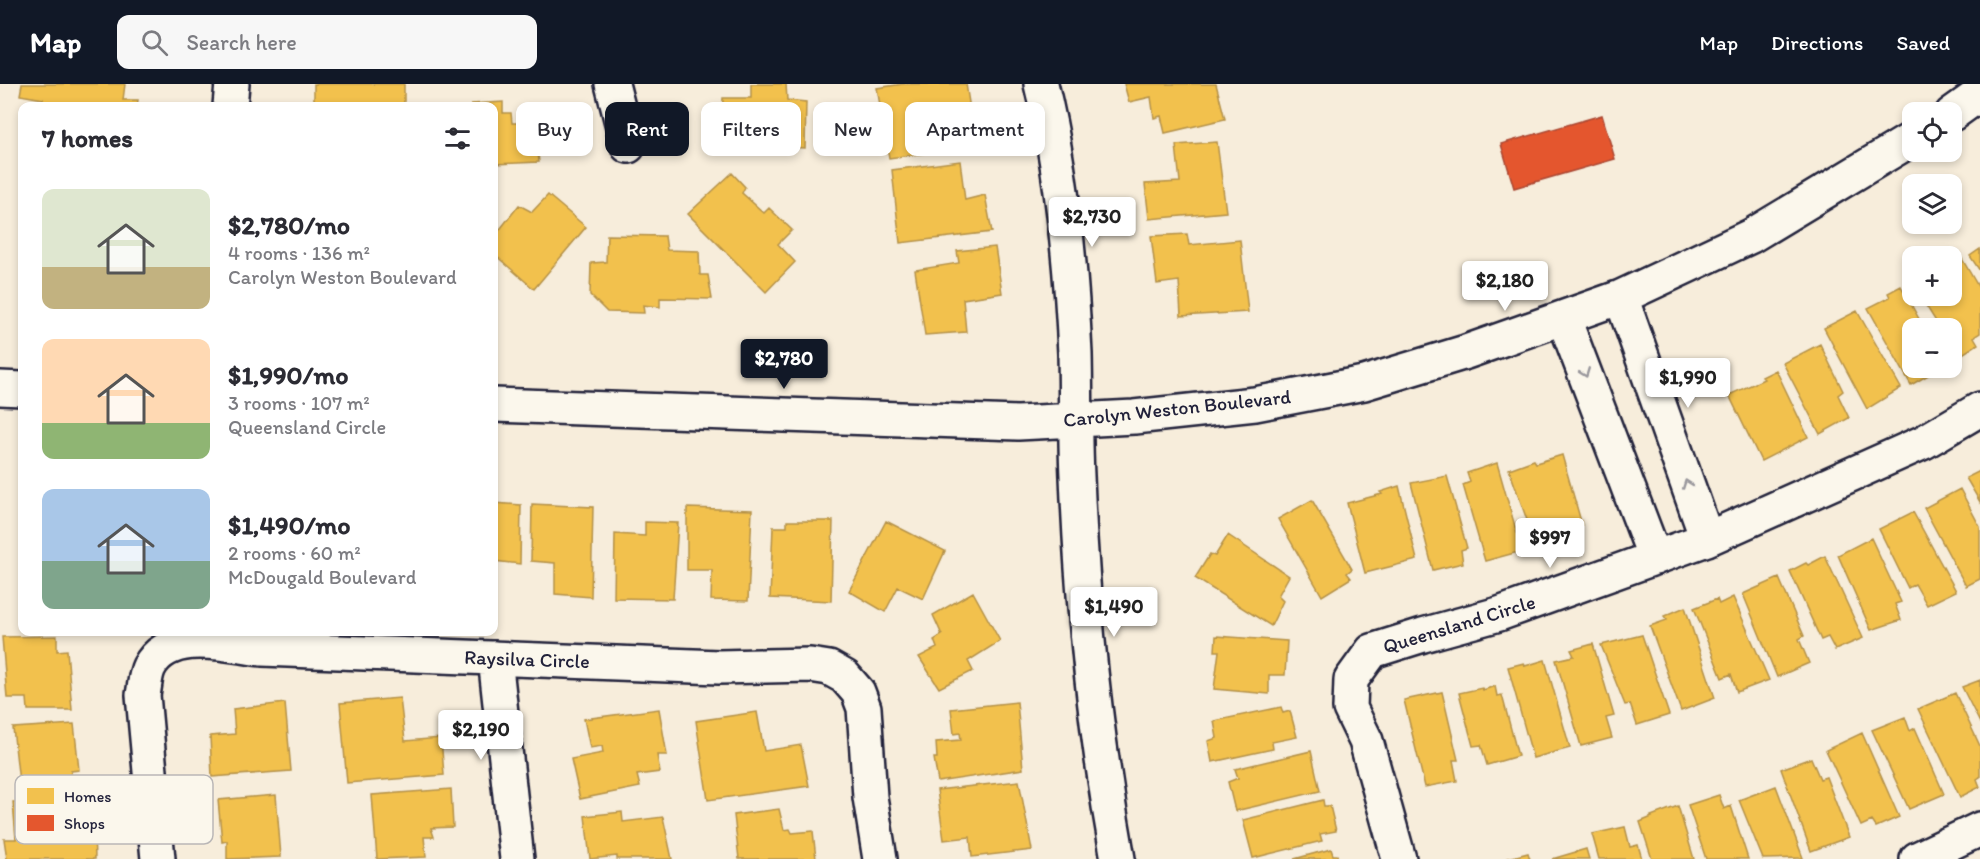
<!DOCTYPE html>
<html lang="en">
<head>
<meta charset="utf-8">
<style>
	:root { --surface:#fff; --page:#f7f7f7; --text:#2b2b33; --muted:#7c7c81; --accent:#111827 }
	body { margin:0; font-family:Itim,sans-serif; background:var(--page); color:var(--text); height:100vh; display:flex; flex-direction:column; font-size:22px; white-space:nowrap }
	* { box-sizing:border-box; margin:0 }
	p { font-size:20px; color:var(--muted) }
	.icon { flex:none; width:33px; height:33px; fill:none; stroke:currentColor; stroke-width:2; stroke-linecap:round; stroke-linejoin:round }
	.map { position:relative; flex:1; overflow:hidden }
	.side { position:absolute; left:18px; top:18px; width:480px; height:534px; display:flex; flex-direction:column; background:var(--surface); border-radius:12px; box-shadow:0 3px 9px #0003 }
	.side>* { flex:none }
	.guide { position:absolute; left:516px; top:18px; width:570px; height:54px; display:flex; gap:12px }
	.fabs { position:absolute; left:1902px; top:18px; display:grid; gap:12px }
	.fabs a { display:grid; place-items:center; width:60px; height:60px; border-radius:12px; background:var(--surface); box-shadow:0 3px 9px #0003; font-size:30px }
	.price { position:absolute; translate:-50% -51px; padding:0 14px; border-radius:6px; background:#fff; color:#222; font-size:20px; line-height:39px; filter:drop-shadow(0 2px 3px #0008) }
	.price::after { content:''; position:absolute; left:50%; top:36px; width:18px; height:14px; margin-left:-9px; background:inherit; clip-path:polygon(0 0,100% 0,50% 100%) }
	.price.selected { background:var(--accent); color:#fff }
	ul { padding:0; list-style:none }
	li { display:flex; align-items:center; gap:18px; height:150px; padding:0 24px }
	li span { display:grid; place-items:center; flex:none; width:168px; height:120px; border-radius:12px; color:#555 }
	li>.icon { margin-inline-start:auto }
	span .icon { width:72px; height:72px; fill:#fffc; stroke-width:1 }
	li b { font-size:26px }
	h2 { display:flex; justify-content:space-between; align-items:center; height:72px; padding:0 24px; font-size:26px }
	.tag { padding:0 21px; border-radius:12px; background:var(--surface); box-shadow:0 3px 9px #0003; font-size:21px; line-height:54px }
	.tag.selected { background:var(--accent); color:#fff }
	header { display:flex; align-items:center; gap:36px; box-sizing:border-box; height:84px; padding:0 30px; background:var(--accent); color:#fff }
	header strong { font-size:28px }
	nav { display:flex; gap:33px; margin-inline-start:auto; font-size:21px }
	.search { width:420px; height:54px; background:var(--page); display:flex; align-items:center; gap:15px; box-sizing:border-box; padding:0 21px; border-radius:12px; color:var(--muted); font-size:22px }
	.map>svg:first-child { display:block }
</style>
</head>
<body>
<header>
<strong>Map</strong>
<div class="search"><svg class="icon" aria-label="search" viewBox="0 0 24 24"><circle cx="10" cy="10" r="6"/><path d="M15 15l6 6"/></svg>Search here</div>
<nav><a>Map</a><a>Directions</a><a>Saved</a></nav>
</header>
<div class="map">
<svg width="1980" height="775" viewBox="0 0 1980 775">
	<rect width="100%" height="100%" fill="#f7eddb"/>
	<filter id="ink" filterUnits="userSpaceOnUse"><feTurbulence type="fractalNoise" baseFrequency=".0167" numOctaves="2"/><feDisplacementMap in="SourceGraphic" scale="12" xChannelSelector="R" yChannelSelector="G"/><feConvolveMatrix kernelMatrix="1 2 1 2 8 2 1 2 1" color-interpolation-filters="sRGB"/></filter>
	<g filter="url(#ink)">
		<path fill="#f2c14e" stroke="#b49148" stroke-width="1.5" d="M22 0H125L123 16H138L137 22H43V15L20 11Z
			M314 0H404V22H314Z
			M751 0H786L787 16 806 18 805 64 721 60 723 14H751Z
			M903 0H966L970 25 950 30 956 65 889 74 877 4Z
			M1124 0H1216L1225 35 1165 49 1161 32 1154 34 1151 13 1129 18Z
			M503 18V29H511L512 39H523L520 28H533L539 78 494 80V22H472V20Z
			M1217 58 1226 128 1149 135 1145 100 1180 98 1176 61Z
			M960 77 965 116 985 111 992 148 900 159 892 86Z
			M732 89 745 103 742 109 764 129 769 124 792 146 778 160 795 178 766 208 688 130Z
			M548 111 586 143 534 205 494 170V153L519 121 532 128Z
			M1187 150 1189 161 1240 156 1248 228 1181 232 1179 197 1157 200 1151 152Z
			M607 151 665 152 667 166 699 167 700 191H708L712 215 660 214V223L643 221 644 229 607 228 590 211 591 179 606 178Z
			M995 163 1002 209 963 215 966 248 925 251 915 186 959 179 957 167Z
			M1980 165V187L1970 172Z
			M1961 173 1980 206V249L1974 253 1978 260 1958 273 1952 263V244H1940L1920 212H1952V179Z
			M1901 202 1924 244H1912V284H1935L1937 286 1911 301 1868 224 1890 213 1888 209Z
			M1857 227 1901 304 1867 325 1824 244Z
			M1820 260 1843 307 1838 311 1849 334 1820 350 1783 279Z
			M1776 286 1808 353 1761 377 1729 311 1764 295 1762 293Z
			M1562 371 1582 441 1534 456 1509 385 1534 376 1536 379Z
			M1497 379 1522 467 1485 477 1463 401 1470 398 1467 389Z
			M1980 387V418L1966 394Z
			M1447 392 1467 464 1461 466 1463 479 1433 486 1411 399Z
			M1399 402 1417 476 1365 489 1347 419 1382 410 1380 408Z
			M1960 405 1980 443V495L1966 502 1924 424Z
			M1312 416 1352 485 1347 489 1351 494 1322 512 1278 435Z
			M494 419 521 421 520 480 494 477Z
			M532 420 593 423 591 513 555 510V479L531 477Z
			M687 424 752 426 748 517 711 516 712 486H687Z
			M1913 428 1956 507 1927 521 1915 500 1908 504 1879 445Z
			M787 437H833L831 517 770 514 773 443H787Z
			M886 437 945 467 923 515 898 503 885 528 849 507Z
			M645 438 678 439 673 515 614 514 615 450 645 452Z
			M1228 451 1289 492 1278 512 1283 517 1271 542 1195 494 1210 470 1215 472Z
			M1871 454 1901 518 1895 520 1901 536 1871 546 1838 471Z
			M1825 472 1863 554 1835 566 1828 553 1821 556 1790 487 1806 479 1808 481Z
			M1779 494 1804 552 1799 555 1809 579 1777 593 1743 510Z
			M973 508 1000 557 968 577 973 587 939 604 919 573 937 564 934 556 942 551 933 531Z
			M1733 513 1769 596 1737 608 1731 590 1722 594 1694 524 1717 515 1719 520Z
			M1685 523 1715 614 1681 627 1650 542 1667 536 1664 532Z
			M1642 551 1669 631 1637 641 1630 620 1625 621 1601 561Z
			M57 552V567L67 566 72 626H28L27 614H7L2 553Z
			M1216 552 1287 557 1285 591H1269V610L1214 605 1219 567H1215Z
			M1593 560 1614 632 1606 634 1612 654 1581 662 1556 576 1574 572 1571 566Z
			M1545 576 1570 664 1533 674 1508 583 1524 579 1525 582Z
			M1980 596V639L1962 603Z
			M1495 602 1497 612 1502 611 1518 672 1487 681 1481 661 1473 662 1459 609 1482 604 1483 606Z
			M1442 608 1458 676H1453L1457 697 1425 703 1404 616Z
			M1955 609 1980 662V693L1977 695 1980 703 1960 713 1918 625Z
			M400 614 405 657 441 654 444 691 347 699 340 619Z
			M1017 618 1023 685 938 698 934 674H937L936 658 961 656 960 649 954 650 951 625Z
			M285 619 291 687 212 693 210 652 235 650 233 625Z
			M1281 623 1283 629 1290 627 1297 653 1272 658 1273 665 1212 678 1208 657 1217 654 1214 637Z
			M659 625 667 671H657L660 688 637 691 640 703 580 715 571 675 603 669 602 662 590 664 584 635Z
			M757 628 764 667 801 661 809 702 708 716 696 637Z
			M1905 633 1910 647 1915 644 1944 710 1909 725 1872 646Z
			M74 640 79 686 71 687 73 703 20 707 13 644Z
			M1862 649 1899 733 1876 743 1872 737 1861 742 1826 666Z
			M1311 667 1320 707 1235 727 1228 698 1238 694 1235 685Z
			M1811 674 1820 695 1826 693 1849 753 1811 767 1781 685Z
			M1019 697 1032 766 972 773 970 753 944 756 937 706Z
			M1776 702 1803 774 1763 775 1739 716Z
			M451 705 453 743 431 744 434 753H424L426 773 377 775 372 711Z
			M276 711 281 773 227 775V757L222 758 218 716Z
			M1719 711 1724 725 1731 722 1748 775H1706L1688 721Z
			M80 716V740L77 741V747L94 746 95 775H7L4 755H16L13 718Z
			M1323 716 1324 722H1330L1336 747 1320 750 1322 757 1253 774 1243 736Z
			M1678 722 1694 775H1652L1640 738 1652 733 1651 732Z
			M779 725 784 746 790 745 792 749 813 747 816 775H739L734 731Z
			M622 728 623 738 663 733 672 775H617V772L590 775 585 732Z
			M1625 743 1630 763 1638 761 1642 775H1599L1592 750Z
			M1331 765 1333 771H1337L1338 775H1294Z
			M1586 765 1589 775H1552Z
			M1528 769 1530 775H1505Z"/>
		<path fill="#e4572e" stroke="#aa4732" stroke-width="1.5" d="M1602 31 1615 75 1514 104 1501 60Z"/>
		<g fill="none" stroke-linecap="round" stroke-linejoin="round">
			<defs>
				<path id="minor" d="M612 0 628 62
					M1041 0C1062 85 1071 182 1075 270 1076 310 1075 351 1077 392 1082 520 1095 649 1118 775
					M230 22 232 0
					M1952 30 1980 10
					M1621 213 1707 455
					M1564 235 1655 474
					M0 304 22 305
					M494 321 1018 339 1134 333 1255 320 1364 299 1466 268 1621 213 1751 152 1912 55
					M495 574 517 775
					M158 775 143 611C145 602 145 591 149 583 169 544 228 561 262 565L719 583 810 581 829 584 845 593 858 608 864 624 870 713 880 775
					M1399 775 1366 657 1350 624 1351 596 1372 567 1423 551 1499 530 1707 455 1924 358 1980 325
					M1917 775 1980 745"/>
			</defs>
			<use href="#minor" stroke="#22223b" stroke-width="38"/>
			<use href="#minor" stroke="#fbf7ec" stroke-width="33"/>
		</g>
		<defs><path id="oneway-chevron" d="M-2-3.5L2.5 0L-2 3.5" fill="none" stroke-width="1.6" stroke-linecap="round" stroke-linejoin="round" transform="scale(1.5)"/></defs>
		<g stroke="#99979c">
			<use href="#oneway-chevron" transform="translate(1585 289) rotate(69)"/>
			<use href="#oneway-chevron" transform="translate(1687 400) rotate(-110)"/>
		</g>
	</g>
	<g text-anchor="middle" dominant-baseline="central" stroke-width="6" stroke-linejoin="round" paint-order="stroke">
		<g font-size="20" fill="#22223b" stroke="#fbf7ec">
			<text transform="translate(1177 324) rotate(-6)">Carolyn Weston Boulevard</text>
			<text transform="translate(1459 540) rotate(-17)">Queensland Circle</text>
			<text transform="translate(527 575) rotate(2)">Raysilva Circle</text>
		</g>
	</g>
	<rect x="15" y="691" width="198" height="69" rx="9" fill="#fbf7ec" stroke="#bab7b7" stroke-width="1.5"/>
	<rect x="27" y="704" width="27" height="16" fill="#f2c14e"/>
	<rect x="27" y="731" width="27" height="16" fill="#e4572e"/>
	<g font-size="16" fill="#22223b">
		<text x="64" y="718">Homes</text>
		<text x="64" y="745">Shops</text>
	</g>
</svg>
<div class="fabs">
<a><svg class="icon" aria-label="locate" viewBox="0 0 24 24"><circle cx="12" cy="12" r="6"/><path d="M12 2v4M12 18v4M2 12h4M18 12h4"/></svg></a>
<a><svg class="icon" aria-label="layers" viewBox="0 0 24 24"><path d="M12 4l9 5-9 5-9-5zM3 14l9 5 9-5"/></svg></a>
<a>+</a>
<a>−</a>
</div>
<b class="price" style="left:1092px;top:164px">$2,730</b>
<b class="price" style="left:1505px;top:228px">$2,180</b>
<b class="price selected" style="left:784px;top:306px">$2,780</b>
<b class="price" style="left:1688px;top:325px">$1,990</b>
<b class="price" style="left:1550px;top:485px">$997</b>
<b class="price" style="left:1114px;top:554px">$1,490</b>
<b class="price" style="left:481px;top:677px">$2,190</b>
<div class="guide">
<a class="tag">Buy</a>
<a class="tag selected">Rent</a>
<a class="tag">Filters</a>
<a class="tag">New</a>
<a class="tag">Apartment</a>
</div>
<section class="side">
<h2>7 homes<svg class="icon" aria-label="filters" viewBox="0 0 24 24"><path d="M4 7h16M4 17h16"/><circle cx="9" cy="7" r="2"/><circle cx="15" cy="17" r="2"/></svg></h2>
<ul>
<li><span style="background:linear-gradient(#dfe7d0 65%,#c2b280 0)"><svg class="icon" aria-label="home" viewBox="0 0 24 24"><path d="M3 11l9-7 9 7M6 9v11h12V9"/></svg></span><div><b>$2,780/mo</b><p>4 rooms · 136 m²</p><p>Carolyn Weston Boulevard</p></div></li>
<li><span style="background:linear-gradient(#ffd9b3 70%,#8fb573 0)"><svg class="icon" aria-label="home" viewBox="0 0 24 24"><path d="M3 11l9-7 9 7M6 9v11h12V9"/></svg></span><div><b>$1,990/mo</b><p>3 rooms · 107 m²</p><p>Queensland Circle</p></div></li>
<li><span style="background:linear-gradient(#a9c7e8 60%,#7fa58c 0)"><svg class="icon" aria-label="home" viewBox="0 0 24 24"><path d="M3 11l9-7 9 7M6 9v11h12V9"/></svg></span><div><b>$1,490/mo</b><p>2 rooms · 60 m²</p><p>McDougald Boulevard</p></div></li>
</ul>
</section>
</div>
</body>
</html>
